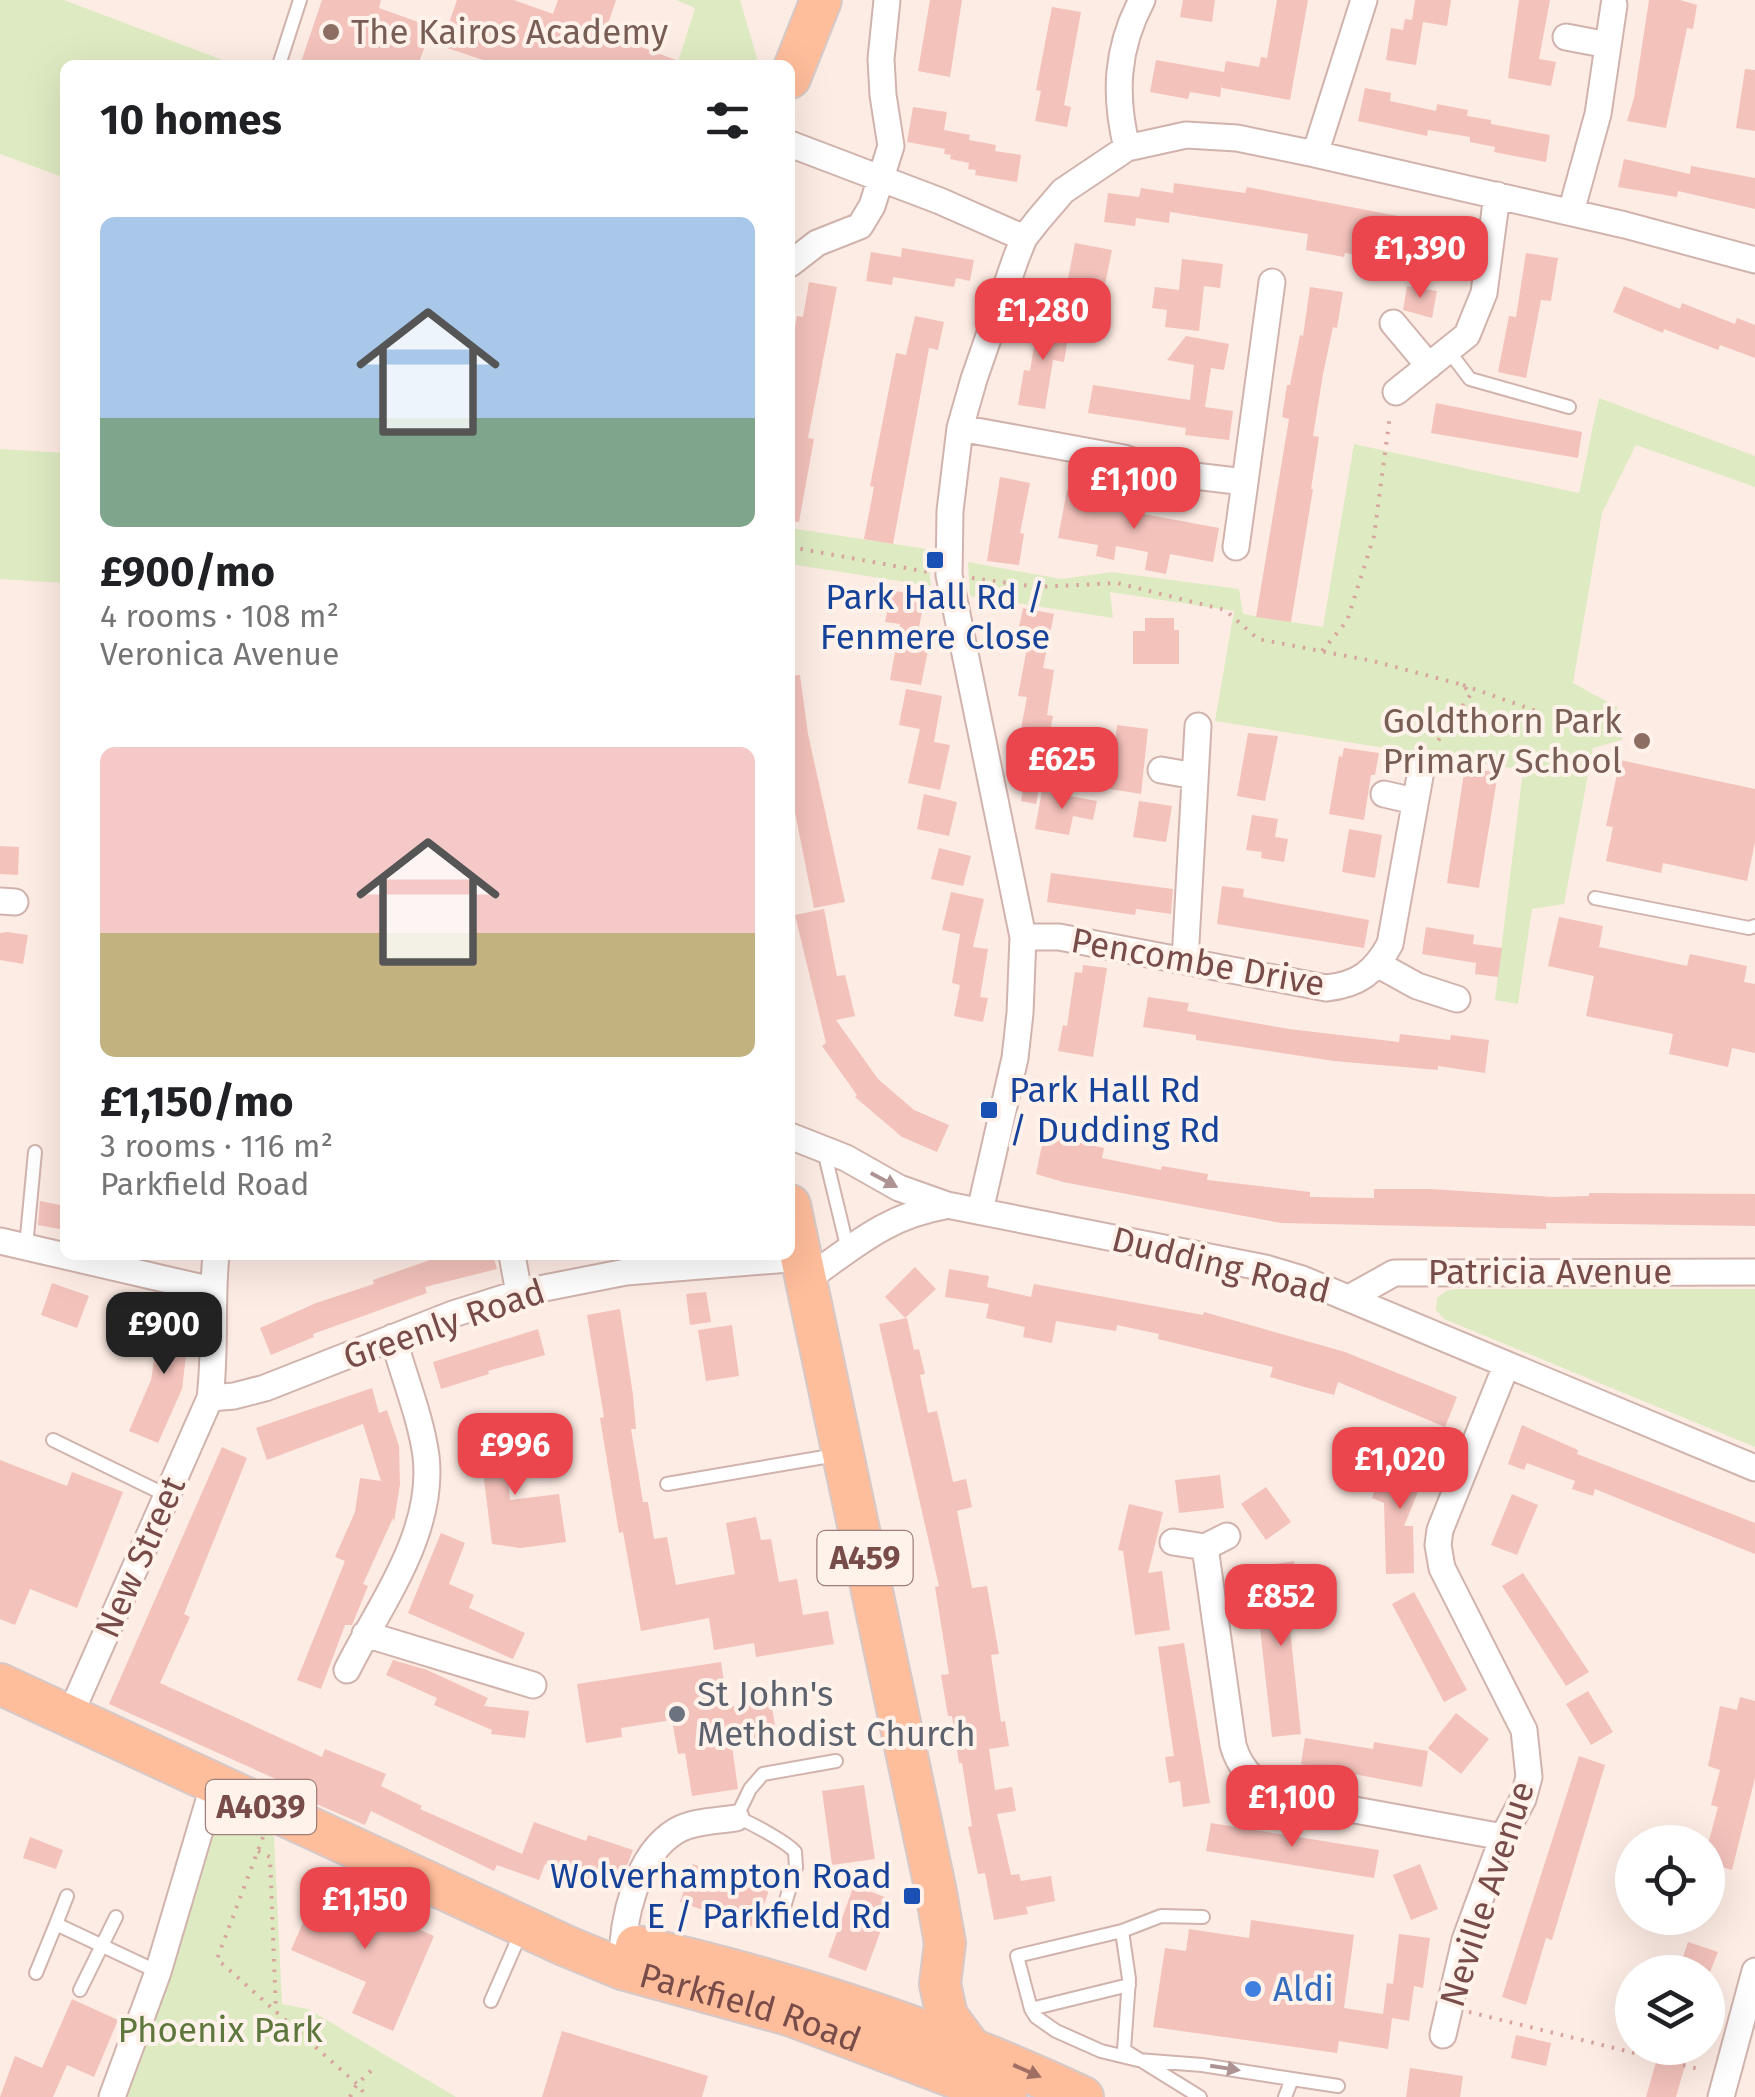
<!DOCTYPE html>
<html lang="en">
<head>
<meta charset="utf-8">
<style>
	:root { --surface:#fff; --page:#f6f6f6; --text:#202124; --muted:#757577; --accent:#eb454e }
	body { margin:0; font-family:"Fira Sans",sans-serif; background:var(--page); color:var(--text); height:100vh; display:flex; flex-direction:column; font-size:38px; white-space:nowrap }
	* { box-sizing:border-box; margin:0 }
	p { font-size:32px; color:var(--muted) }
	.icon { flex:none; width:55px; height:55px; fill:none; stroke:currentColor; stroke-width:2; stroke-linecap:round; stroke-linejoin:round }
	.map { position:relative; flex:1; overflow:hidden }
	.panel { position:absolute; left:60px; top:60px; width:735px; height:1200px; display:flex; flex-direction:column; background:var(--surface); border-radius:15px; box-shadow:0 10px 40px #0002 }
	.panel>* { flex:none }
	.fabs { position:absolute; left:1615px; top:1825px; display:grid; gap:20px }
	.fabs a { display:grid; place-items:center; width:110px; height:110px; border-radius:50%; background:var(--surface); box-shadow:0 10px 40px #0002; font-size:50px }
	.price { position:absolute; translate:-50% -85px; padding:0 22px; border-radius:20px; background:var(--accent); color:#fff; font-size:32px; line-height:65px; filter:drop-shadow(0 2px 5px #0008) }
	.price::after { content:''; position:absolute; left:50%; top:60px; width:30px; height:22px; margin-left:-15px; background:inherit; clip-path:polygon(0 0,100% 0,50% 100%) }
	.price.selected { background:#222; color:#fff }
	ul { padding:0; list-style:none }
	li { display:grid; align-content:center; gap:20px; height:530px; padding:0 40px }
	li span { display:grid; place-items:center; height:310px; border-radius:15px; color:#555 }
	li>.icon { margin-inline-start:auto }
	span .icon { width:180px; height:180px; fill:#fffc; stroke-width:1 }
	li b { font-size:42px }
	h2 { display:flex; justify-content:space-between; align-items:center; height:120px; padding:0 40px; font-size:42px }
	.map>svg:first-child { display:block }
</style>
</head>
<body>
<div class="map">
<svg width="1755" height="2097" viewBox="0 0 1755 2097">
	<rect width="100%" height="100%" fill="#fdece4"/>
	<path fill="#deebc2" d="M0 0H64L236 65H65V178L0 154Z
		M676 0H740L759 65H677L695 8Z
		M1599 398 1755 456V487L1636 445 1602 513 1573 683 1617 707 1622 740 1593 748 1564 904 1532 909 1518 1004 1495 1000 1523 770 1215 721 1234 611 1110 592 1113 618 970 596 968 562 1061 579 1112 572 1239 589 1243 614 1323 627 1354 444 1579 493Z
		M0 449 65 453V583L0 579Z
		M790 528 927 549 931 586 790 564Z
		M1454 1289H1755V1447L1444 1319 1436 1310 1437 1298 1446 1291Z
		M242 1822 274 1836 282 2004 308 2009 456 2097H125L211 1831Z"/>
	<path fill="#f3c2bb" d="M322 0H381L379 8 432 27 418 65H300Z
		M457 0H514L553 14 558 0H616L605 33 689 65H498L441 46Z
		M930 0H962L950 77 918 71Z
		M1183 0H1215L1212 22 1180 17Z
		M1277 0H1308L1290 100 1222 88V84L1220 97 1190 92 1188 99 1150 92 1156 60 1224 72 1226 61 1259 67 1261 57 1267 58Z
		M1415 0H1451L1447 26 1423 22 1416 65 1386 60 1391 28 1403 30 1405 19 1412 20Z
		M1519 0H1550L1539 59 1556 62 1551 86 1508 78Z
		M1649 0H1680L1697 5 1693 29 1687 28 1666 128 1627 121 1634 98Z
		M1052 7 1081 12 1064 105 1071 107 1067 127 1035 121 1041 91 1036 90Z
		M1745 69 1755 70V131L1736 128Z
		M1365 88 1391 93 1390 101 1436 111 1437 104 1468 110 1467 116 1491 120V124L1550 135 1546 162 1494 152 1495 147 1470 142V137L1428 130 1427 136 1358 121Z
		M913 107 947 112 944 130 970 135 969 140 996 145 995 151 1021 155 1017 182 975 175 976 170 968 169 969 163 950 159 951 155 944 154 945 149 907 142Z
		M1624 159 1690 174 1691 166 1755 178V209L1678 191 1677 197 1618 187Z
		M1174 183 1245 193 1247 187 1455 227 1450 254 1382 241 1379 259 1345 253 1344 257 1306 250 1308 234 1170 212 1169 223 1136 218 1135 226 1104 222 1108 193 1139 197 1141 188 1173 193Z
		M1075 243 1112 250 1102 299 1092 298 1087 320 1061 315Z
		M902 248 974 260 970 281 956 278 954 287 893 277 892 285 866 281 871 252 901 257Z
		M1526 253 1558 258 1551 301 1541 300 1526 378 1498 372 1509 316 1516 317Z
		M1182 259 1223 264 1220 288 1204 286 1199 331 1165 327 1167 310 1152 308 1155 287 1179 290Z
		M809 282 837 287 808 438 814 439 799 522 790 521V355L797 316 803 317Z
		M1407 286 1437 291 1432 318 1403 310Z
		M1624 286 1680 309 1682 303 1735 324 1737 318 1755 325V358L1720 345 1718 350 1664 329 1663 333 1613 312Z
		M1310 287 1343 292 1337 328 1333 327 1323 374 1313 436 1319 437 1311 489H1313L1291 622 1256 617 1289 419 1282 417 1287 385H1290L1300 335 1303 336Z
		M915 316 944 322 938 350 929 348 893 544 864 539 874 487 870 486 896 353 906 355Z
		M1038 321 1070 326 1064 362 1053 360 1045 409 1018 405 1024 370 1030 371Z
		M1186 336 1229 344 1224 370 1211 368 1205 407 1233 411 1229 440 1185 435 1186 428 1088 413 1093 385 1190 400 1194 365 1167 360Z
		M1436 403 1582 432 1578 458 1431 433Z
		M1000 477 1030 483 1020 533 1024 534 1019 565 987 561Z
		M1067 490 1107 498 1106 507 1219 528 1213 562 1170 554 1166 574 1145 570 1148 552 1116 546 1114 560 1096 556 1098 545 1058 538Z
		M892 590 925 597 917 638 930 640 921 685 890 680 900 624 885 622Z
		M1023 608 1054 614 1043 668 1054 670 1047 715 1053 716 1044 764 1058 766 1055 786 1040 784 1036 804 1021 801 1028 757 1016 755 1027 697 1018 696 1026 653 1014 650Z
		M1145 618H1174V630H1179V664H1133V631H1145Z
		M800 675 808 734 845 902 814 908 790 787V676Z
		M906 689 942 696 934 742 950 745 940 790 908 783 920 729 899 725Z
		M1117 725 1148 729 1141 794 1110 789Z
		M1248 733 1278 736 1265 801 1237 796Z
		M1344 748 1379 753 1375 775H1371L1364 820 1329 814 1339 756 1342 757Z
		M1620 760 1755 789V842L1747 881 1663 863 1661 873 1606 861 1613 827 1606 826Z
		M1465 767 1498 773 1479 888 1447 883Z
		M1042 791 1097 801 1093 820 1073 816 1069 835 1035 829Z
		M924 794 957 802 949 836 917 829Z
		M1139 801 1172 806 1166 842 1133 837Z
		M1252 815 1278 819 1275 837 1288 839 1284 862 1261 858 1262 852 1246 850Z
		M1349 829 1382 835 1375 878 1342 872Z
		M0 846 19 847 18 875 0 874Z
		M939 848 971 856 963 886 931 879Z
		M1051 873 1173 889 1171 914 1136 909 1135 915 1047 902Z
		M1222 886 1244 889 1243 897 1369 920 1364 948 1217 924Z
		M951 892 984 899 973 947 988 949 980 997 988 998 983 1022 954 1016 960 985 952 983 960 934 942 930Z
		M824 909 837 976 845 975 855 1016 836 1020 878 1079 914 1110 949 1125 937 1152 902 1137 855 1097 857 1095 822 1046 826 1043 795 915Z
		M1559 917 1603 926 1599 947 1687 966 1690 954 1747 966 1744 982 1755 984V1053L1732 1048 1728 1067 1669 1054 1673 1034 1586 1016 1594 976 1548 966Z
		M1426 927 1474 935 1473 944 1502 948 1498 977 1475 974 1476 963 1422 954Z
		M7 932 28 935 23 964 0 960V933Z
		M1083 965 1107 968 1093 1057 1058 1051 1063 1025 1067 1026 1075 972 1082 973Z
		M1148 997 1189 1003 1187 1011 1289 1029 1399 1042 1400 1034 1450 1040 1451 1035 1489 1040 1485 1073 1438 1066V1070L1334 1061 1196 1040V1035L1143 1027Z
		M1044 1135 1104 1148 1102 1158 1161 1170 1162 1166 1208 1174 1207 1180 1310 1192V1197L1374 1198V1189H1431L1553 1197 1589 1196V1193L1755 1194V1226L1546 1223V1229L1281 1223 1063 1182 1036 1174Z
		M40 1201 65 1206V1230L38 1225Z
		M431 1255H493L497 1269 425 1287 427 1293 313 1334 314 1337 271 1355 260 1328 316 1303 374 1284 373 1280 433 1259Z
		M915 1267 936 1289 905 1318 885 1297Z
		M949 1269 989 1276 987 1287 1031 1297 1034 1284 1203 1315 1204 1312 1345 1352 1457 1397 1445 1427 1338 1382 1334 1395 1301 1386 1270 1377 1273 1367 1158 1339 1159 1334 1117 1325 1116 1331 1056 1321 1052 1343 1023 1337 1025 1327 986 1318 989 1304 945 1297Z
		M52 1283 89 1296 77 1328 41 1315Z
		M706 1292 711 1322 690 1325 686 1294Z
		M620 1309 633 1395 636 1429H631L643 1502H648L654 1539 667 1537 676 1585 735 1574 726 1523 756 1517 761 1540 771 1539 779 1582 797 1579 803 1615 828 1611 834 1644 756 1657 754 1643 714 1650 709 1618 641 1631 623 1532 619 1533 611 1485 600 1418 604 1417 587 1315Z
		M162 1311 191 1315 182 1389 158 1443 129 1431 151 1380Z
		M907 1318 914 1350 919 1349 925 1374 920 1375 928 1413 937 1411 953 1482 966 1479 972 1507 957 1511 972 1588 987 1586 999 1654 991 1655 1001 1722 1005 1721 1009 1746 989 1749 995 1790 1012 1787 1016 1811 997 1814 1011 1875 1019 1874 1021 1881 1051 1876 1055 1901 1026 1907 1028 1914 994 1920 985 1873 978 1874 968 1827 972 1826 962 1763H959L952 1716H948L941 1675 949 1674 935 1587 939 1586 879 1324Z
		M732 1325 739 1376 706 1381 698 1330Z
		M538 1329 545 1355 488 1371 489 1374 441 1389 433 1362Z
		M372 1388 379 1413 387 1410 399 1446 400 1484 394 1522 393 1518 363 1584 368 1586 352 1625H345L321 1689 297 1680 345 1561 335 1557 355 1512 360 1478 381 1481 363 1424 267 1460 256 1428Z
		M509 1420 512 1445 504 1446 510 1500 559 1494 566 1542 520 1548 492 1544 477 1423Z
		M1522 1425 1578 1450 1577 1454 1755 1523V1554L1595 1489 1593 1496 1572 1489 1575 1481 1527 1463 1524 1470 1508 1464Z
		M222 1447 247 1458 184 1614 190 1617 160 1683 322 1757 325 1749 386 1774 381 1786 422 1806 420 1809 522 1854 534 1822 586 1841 588 1835 633 1850 618 1889 545 1864 539 1880 497 1865 494 1871 371 1811 365 1825 305 1799 307 1793 109 1704Z
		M1405 1452 1430 1462 1404 1526H1413L1414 1573 1386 1574 1384 1503 1372 1498 1382 1473 1395 1478Z
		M0 1460 67 1486 72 1472 123 1492 77 1608 30 1589 15 1625 0 1619Z
		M1220 1475 1224 1508 1179 1513 1175 1480Z
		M1266 1487 1291 1522 1266 1540 1241 1504Z
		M1512 1494 1538 1505 1517 1555 1491 1545Z
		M1129 1504 1163 1512 1148 1573 1162 1571 1170 1630 1135 1635 1123 1551 1118 1550Z
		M441 1533 465 1543 449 1584 474 1595 469 1608 525 1633 513 1659 408 1613Z
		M1294 1561 1301 1608 1288 1610 1301 1734 1272 1737 1260 1628 1270 1627 1262 1566Z
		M1523 1573 1589 1672 1566 1686 1502 1586Z
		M1414 1592 1467 1690 1444 1702 1392 1604Z
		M1184 1643 1210 1803 1183 1807 1180 1781 1169 1783 1165 1757 1174 1756 1158 1647Z
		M393 1660 427 1670 488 1698 484 1706 529 1711 525 1738 491 1734 492 1730 434 1705 437 1698 386 1675Z
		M721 1662 728 1707 771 1701 777 1738 732 1746 738 1789 692 1796 685 1753 678 1754 672 1720 621 1728 622 1737 586 1743 577 1684Z
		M1588 1691 1613 1732 1591 1745 1566 1704Z
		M1740 1697 1755 1701V1778L1732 1870 1708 1863V1844L1718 1807 1711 1805 1720 1770 1708 1766 1720 1706 1737 1710Z
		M1456 1713 1489 1739 1461 1774 1428 1748Z
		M1305 1738 1373 1749 1374 1742 1428 1751 1422 1787 1301 1764Z
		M1579 1756 1605 1765 1552 1940 1546 1938 1526 2005 1502 1997Z
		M864 1785 875 1859 832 1865 822 1791Z
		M1211 1823 1379 1850 1374 1878 1206 1851Z
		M30 1837 63 1850 56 1869 23 1858Z
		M693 1864 769 1890 756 1928 680 1902Z
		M1420 1864 1438 1909 1411 1920 1393 1875Z
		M854 1885 892 1900 866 1971 828 1957Z
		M319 1886 434 1936 393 2031 352 2013 366 1982 291 1950Z
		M1251 1920 1354 1935 1344 2008 1383 2014 1387 1983 1393 1984 1399 1934 1430 1938 1423 1988 1414 1986 1409 2021 1392 2018 1388 2049 1339 2041 1337 2053 1153 2027 1165 1948 1186 1951 1189 1929 1249 1938Z
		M1688 1942 1718 1952 1710 1972H1678Z
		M72 1999 118 2020 94 2077 67 2065 53 2097H0L15 2056 42 2068Z
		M562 2031 708 2076 702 2097H542Z
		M1516 2035 1551 2043 1546 2066 1511 2058Z
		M1660 2048H1690L1676 2097H1646Z
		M1410 2068 1463 2076 1460 2097H1406Z"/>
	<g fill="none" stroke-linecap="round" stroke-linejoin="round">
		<defs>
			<path id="service" d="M279 65 300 0
				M1448 350 1470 379 1569 407
				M1595 898 1749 928 1755 926
				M824 1151 848 1250
				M26 1247 35 1152
				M53 1440 166 1495
				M667 1484 836 1455
				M784 1907 796 1867 795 1852C788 1843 747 1820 736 1818L750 1789 763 1774 836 1761
				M1203 1917 1161 1916 1122 1931 1017 1956 1031 2009 1036 2017 1056 2031 1101 2051 1138 2060 1202 2065 1292 2079 1285 2097
				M56 1924 67 1896
				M1122 1931 1129 1979 1124 2050 1200 2097
				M36 1973 56 1924 158 1972
				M80 1990 116 1917
				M491 2001 522 1930
				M1031 2009 1129 1985
				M1292 2079 1338 2086"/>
			<path id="minor" d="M1566 37 1608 45
				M790 144 940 201 1024 238
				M1127 148C1114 95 1116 49 1142 0
				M1315 154 1364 0
				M1571 212 1598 114 1614 5
				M790 264 817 243 860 226 872 206 891 146 883 95 881 59 887 0
				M1393 323 1429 366
				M1396 392 1467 335 1484 293 1497 195
				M960 428 1124 458 1169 473 1245 482 1272 282
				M1236 547 1245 482
				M1161 770 1195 776
				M1384 794 1414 801
				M0 901 15 902
				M1023 937H1059L1326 988C1358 985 1375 972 1390 944L1422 765
				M1185 961 1198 726
				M1379 965 1417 986 1457 999
				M790 1136 846 1158 899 1188 947 1205 1265 1268 1302 1279 1755 1468
				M980 1211 1015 1058 1020 1013 1023 937 949 575 950 511 960 428 974 379 1016 258 1024 238 1039 219 1063 191 1127 148 1186 135 1237 138 1315 154 1625 225 1755 260
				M0 1241 212 1290
				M512 1255 519 1293
				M806 1280C853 1247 886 1216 945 1206
				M1351 1297 1394 1273 1755 1272
				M210 1398 234 1396 265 1388 453 1314 519 1293 626 1272 801 1258
				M1173 1542 1205 1547 1227 1536
				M1205 1547 1233 1745C1241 1774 1261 1788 1289 1798L1503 1837
				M365 1634 533 1685
				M347 1670C380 1604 435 1533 426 1456 421 1418 403 1374 393 1337
				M70 1715 210 1398C216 1350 211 1303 216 1255
				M622 1964C622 1921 636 1855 676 1831 693 1821 717 1821 736 1818
				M1443 2035 1465 1940 1503 1837 1523 1799 1529 1777 1524 1730 1442 1568 1438 1545 1440 1530 1506 1366
				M112 2097 158 1972 214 1783
				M1721 2097 1755 1971"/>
			<g id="primary">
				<path d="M790 78 821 0"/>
				<path d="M790 1205 936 1892 945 1943 940 1984 947 2016 970 2047"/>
				<path id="s1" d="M0 1684 566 1946 622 1969 789 2015 1006 2097"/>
				<path d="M636 1946C790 1981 940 2030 1083 2097"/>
			</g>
		</defs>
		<use href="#service" stroke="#d1b3ad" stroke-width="16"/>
		<use href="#minor" stroke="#d1b3ad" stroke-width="29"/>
		<use href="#primary" stroke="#d6c9c8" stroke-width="44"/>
		<path stroke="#d8a49e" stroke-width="4" stroke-dasharray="2.5 8" stroke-linecap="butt" d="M790 547 928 572
			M972 578 1037 587 1117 583 1225 610 1258 639 1373 661 1463 685 1471 694 1435 745
			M1322 651 1347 621 1374 536 1390 415
			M1463 685 1536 711
			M263 1837 217 1959 357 2084 367 2097
			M258 1851 270 1857 276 2012
			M1469 2012 1703 2070
			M350 2097 357 2084 376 2066"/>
		<use href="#service" stroke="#fff" stroke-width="12"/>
		<use href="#minor" stroke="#fff" stroke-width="25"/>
		<use href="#primary" stroke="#febd9b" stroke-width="40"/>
	</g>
	<defs><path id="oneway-solid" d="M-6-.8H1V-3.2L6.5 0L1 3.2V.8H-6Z" transform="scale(2.5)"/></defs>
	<g fill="#ad9492">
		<use href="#oneway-solid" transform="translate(884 1180) rotate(28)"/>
		<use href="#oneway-solid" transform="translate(1225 2068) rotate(9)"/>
	</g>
	<use fill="#a06e62" href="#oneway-solid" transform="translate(1027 2071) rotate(24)"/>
	<g fill="#8d6e63" stroke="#fff2eb" stroke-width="4">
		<circle cx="331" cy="32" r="10"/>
		<circle cx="1642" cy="741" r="10"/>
	</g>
	<g fill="#1a4fb4" stroke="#fff2eb" stroke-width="4">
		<rect x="925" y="550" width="20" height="20" rx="5"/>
		<rect x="979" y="1100" width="20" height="20" rx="5"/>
		<rect x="902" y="1886" width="20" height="20" rx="5"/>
	</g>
	<circle fill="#6b7280" stroke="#fff2eb" stroke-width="4" cx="677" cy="1714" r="10"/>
	<circle fill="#3f7fe0" stroke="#fff2eb" stroke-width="4" cx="1253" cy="1989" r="10"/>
	<g text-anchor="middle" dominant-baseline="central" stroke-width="8" stroke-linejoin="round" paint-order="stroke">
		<g fill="#fff2eb" stroke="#a07e7a" stroke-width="2.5">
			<rect x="817.5" y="1531" width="95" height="54" rx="8"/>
			<rect x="206" y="1780" width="110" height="54" rx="8"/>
		</g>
		<g font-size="32" font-weight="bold" fill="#774c49">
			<text x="865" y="1558">A459</text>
			<text x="261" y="1807">A4039</text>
		</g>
		<g font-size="35" fill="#785e54" stroke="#fff2eb" text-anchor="start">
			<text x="351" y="32">The Kairos Academy</text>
			<text x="1622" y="721" text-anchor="end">Goldthorn Park<tspan x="1622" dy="40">Primary School</tspan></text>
		</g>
		<g font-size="35" fill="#164399" stroke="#fff2eb">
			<text x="935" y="597">Park Hall Rd /<tspan x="935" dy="40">Fenmere Close</tspan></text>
			<text x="1009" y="1090" text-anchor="start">Park Hall Rd<tspan x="1009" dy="40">/ Dudding Rd</tspan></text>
			<text x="892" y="1876" text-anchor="end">Wolverhampton Road<tspan x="892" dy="40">E / Parkfield Rd</tspan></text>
		</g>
		<g font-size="35" fill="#774c49" stroke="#fff2eb">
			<text transform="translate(1198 962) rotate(10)">Pencombe Drive</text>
			<text transform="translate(1221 1265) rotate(14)">Dudding Road</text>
			<text x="1550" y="1272">Patricia Avenue</text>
			<text transform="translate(444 1324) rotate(-19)">Greenly Road</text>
			<text transform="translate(140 1557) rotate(-66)">New Street</text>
			<text transform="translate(1487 1894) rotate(-72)">Neville Avenue</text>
			<text stroke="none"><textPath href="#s1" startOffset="818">Parkfield Road</textPath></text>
		</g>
		<g font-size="35" fill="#5b616d" stroke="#fff2eb" text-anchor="start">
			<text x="697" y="1694">St John's<tspan x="697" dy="40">Methodist Church</tspan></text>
		</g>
		<g font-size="35" fill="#366cbe" stroke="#fff2eb" text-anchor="start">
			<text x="1273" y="1989">Aldi</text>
		</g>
		<g font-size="35" fill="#5e773d" stroke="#fff2eb">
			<text x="220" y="2030">Phoenix Park</text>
		</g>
	</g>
</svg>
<div class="fabs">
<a><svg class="icon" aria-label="locate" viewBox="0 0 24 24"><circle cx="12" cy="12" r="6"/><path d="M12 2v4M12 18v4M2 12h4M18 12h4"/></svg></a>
<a><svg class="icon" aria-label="layers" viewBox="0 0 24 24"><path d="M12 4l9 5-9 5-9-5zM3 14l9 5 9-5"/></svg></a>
</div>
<b class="price" style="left:1420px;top:301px">£1,390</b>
<b class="price" style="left:1043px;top:363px">£1,280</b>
<b class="price" style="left:1134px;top:532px">£1,100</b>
<b class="price" style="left:1062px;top:812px">£625</b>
<b class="price selected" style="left:164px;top:1377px">£900</b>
<b class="price" style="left:515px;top:1498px">£996</b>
<b class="price" style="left:1400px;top:1512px">£1,020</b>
<b class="price" style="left:1281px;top:1649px">£852</b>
<b class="price" style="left:1292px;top:1850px">£1,100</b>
<b class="price" style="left:365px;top:1952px">£1,150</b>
<section class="panel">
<h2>10 homes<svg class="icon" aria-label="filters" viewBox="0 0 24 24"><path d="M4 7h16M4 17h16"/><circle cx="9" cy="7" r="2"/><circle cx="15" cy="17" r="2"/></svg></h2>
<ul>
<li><span style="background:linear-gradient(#a9c7e8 65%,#7fa58c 0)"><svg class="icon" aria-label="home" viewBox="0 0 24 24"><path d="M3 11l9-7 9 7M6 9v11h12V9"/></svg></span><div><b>£900/mo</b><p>4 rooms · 108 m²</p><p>Veronica Avenue</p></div></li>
<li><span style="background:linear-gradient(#f6c9c9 60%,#c2b280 0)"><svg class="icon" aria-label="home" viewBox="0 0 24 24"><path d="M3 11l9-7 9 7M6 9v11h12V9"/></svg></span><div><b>£1,150/mo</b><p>3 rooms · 116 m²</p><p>Parkfield Road</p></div></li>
</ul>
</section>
</div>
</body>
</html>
